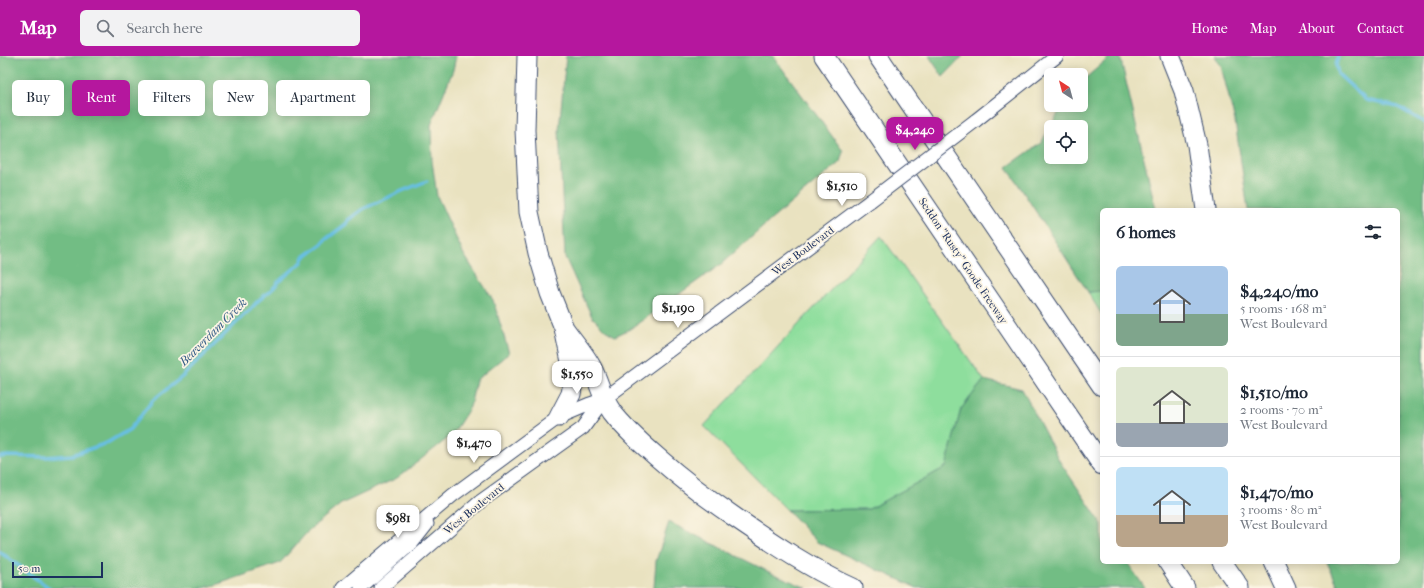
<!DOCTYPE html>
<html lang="en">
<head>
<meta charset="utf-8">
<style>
	:root { --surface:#fff; --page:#f2f2f3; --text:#1f2937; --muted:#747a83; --line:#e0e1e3; --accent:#b5179e }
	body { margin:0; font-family:"IM FELL French Canon",serif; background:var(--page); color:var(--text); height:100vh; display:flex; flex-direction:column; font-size:15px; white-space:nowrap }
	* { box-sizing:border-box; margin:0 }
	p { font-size:13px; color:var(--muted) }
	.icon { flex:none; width:22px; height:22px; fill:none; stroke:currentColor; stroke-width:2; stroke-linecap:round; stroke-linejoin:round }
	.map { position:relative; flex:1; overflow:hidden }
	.panel { position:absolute; left:1100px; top:152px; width:300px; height:356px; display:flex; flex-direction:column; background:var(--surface); border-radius:6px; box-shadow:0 2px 10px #0003 }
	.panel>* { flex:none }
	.banner { position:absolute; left:12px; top:24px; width:380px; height:36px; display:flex; gap:8px }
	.needle { width:26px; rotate:324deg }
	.tools { position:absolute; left:1044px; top:12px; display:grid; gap:8px }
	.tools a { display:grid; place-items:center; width:44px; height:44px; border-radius:6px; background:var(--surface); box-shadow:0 2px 10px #0003; font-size:20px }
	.scale { position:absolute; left:12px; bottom:10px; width:91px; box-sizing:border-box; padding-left:4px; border:2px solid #1b2f5e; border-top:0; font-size:11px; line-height:14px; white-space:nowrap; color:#1b2f5e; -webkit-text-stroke:3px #fcf5e5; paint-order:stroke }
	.price { position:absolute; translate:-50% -34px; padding:0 9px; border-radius:8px; background:#fff; color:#222; font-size:13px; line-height:26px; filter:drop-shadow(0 1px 2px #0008) }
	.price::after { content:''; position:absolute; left:50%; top:24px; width:12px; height:9px; margin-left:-6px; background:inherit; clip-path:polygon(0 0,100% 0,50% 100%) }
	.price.on { background:var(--accent); color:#fff }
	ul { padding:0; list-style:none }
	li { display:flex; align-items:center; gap:12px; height:100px; padding:0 16px }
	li+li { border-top:1px solid var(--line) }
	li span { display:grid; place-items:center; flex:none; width:112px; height:80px; border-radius:6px; color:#555 }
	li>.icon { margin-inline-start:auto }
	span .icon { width:48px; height:48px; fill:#fffc; stroke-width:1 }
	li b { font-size:17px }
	h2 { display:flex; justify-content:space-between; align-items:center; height:48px; padding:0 16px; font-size:17px }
	.chip { padding:0 14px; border-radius:6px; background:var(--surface); box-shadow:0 2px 10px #0003; font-size:14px; line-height:36px }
	.chip.on { background:var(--accent); color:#fff }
	header { display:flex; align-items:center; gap:24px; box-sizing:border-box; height:56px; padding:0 20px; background:var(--accent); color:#fff }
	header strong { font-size:19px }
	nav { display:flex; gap:22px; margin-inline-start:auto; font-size:14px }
	.search { width:280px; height:36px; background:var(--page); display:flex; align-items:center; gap:10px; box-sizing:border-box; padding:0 14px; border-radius:6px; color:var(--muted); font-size:15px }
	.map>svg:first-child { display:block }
</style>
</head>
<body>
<header>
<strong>Map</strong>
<div class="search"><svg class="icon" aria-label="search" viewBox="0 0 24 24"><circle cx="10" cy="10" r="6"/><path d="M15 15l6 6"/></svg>Search here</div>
<nav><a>Home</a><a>Map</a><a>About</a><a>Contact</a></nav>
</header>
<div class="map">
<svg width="1424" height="532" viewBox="0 0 1424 532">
	<rect width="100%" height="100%" fill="#fcf5e5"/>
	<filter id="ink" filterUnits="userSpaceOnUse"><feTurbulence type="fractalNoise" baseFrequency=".025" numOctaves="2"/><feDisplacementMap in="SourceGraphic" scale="8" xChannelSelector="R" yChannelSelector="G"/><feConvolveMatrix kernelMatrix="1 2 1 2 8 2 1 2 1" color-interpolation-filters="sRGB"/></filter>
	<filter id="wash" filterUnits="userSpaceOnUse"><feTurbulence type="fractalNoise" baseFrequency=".012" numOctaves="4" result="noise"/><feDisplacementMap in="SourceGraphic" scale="16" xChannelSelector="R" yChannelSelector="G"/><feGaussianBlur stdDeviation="0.9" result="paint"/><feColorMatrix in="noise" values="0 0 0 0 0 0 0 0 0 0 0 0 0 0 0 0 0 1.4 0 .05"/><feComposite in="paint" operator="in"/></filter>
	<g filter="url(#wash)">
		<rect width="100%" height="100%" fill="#e9e2c0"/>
		<path fill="#8ede9d" stroke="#54867e" d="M881 180 984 324 961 353 946 411 869 453 787 454 704 370Z
			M1102 235V259L1088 236Z"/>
		<path fill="#72bd84" stroke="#467671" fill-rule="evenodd" d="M0 0H456L453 14 431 69 432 105 437 140 463 197 493 244 509 297 476 324 470 351 452 379 397 422 341 448 310 473 280 507 215 529 204 532H0Z
			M566 0H773L843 95 840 106 772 163 720 209 630 273 615 280 605 274 592 261 565 201 559 74Z
			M929 0H963L943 21Z
			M1111 0H1120L1156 154H1102V235L1088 236 1007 111 1041 87 1063 49H1081V26ZM1051 71H1081V101H1051Z
			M1215 0H1424V532H1339L1327 506H1398V154H1248L1235 65 1221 10Z
			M984 324 1022 333 1060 406 1102 468V506H1127L1145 532H917L817 486 787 454 869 453 946 411 961 353Z
			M669 466 769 516 807 532H654L656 505Z"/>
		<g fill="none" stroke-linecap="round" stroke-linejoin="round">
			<path stroke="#68bfe5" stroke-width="3.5" d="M1338 0 1336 9 1338 18 1366 44 1398 51 1424 66
				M0 401 7 400 46 401 72 399 107 387 130 373 153 344 182 321 246 257C251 254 253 250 257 246 264 239 274 234 278 226L302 206 304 201 322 188 325 184 346 168 348 164 363 153 402 135 427 125
				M0 496 49 532"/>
		</g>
	</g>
	<g filter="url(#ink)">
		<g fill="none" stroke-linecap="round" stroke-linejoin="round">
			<defs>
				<path id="minor" d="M975 65 1057 0
					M343 532 453 439 559 361 590 348 604 343
					M361 532 412 487 427 468
					M381 532 481 445 583 372 604 343 870 145"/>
				<path id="highway" d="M527 0 525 74 529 156 538 197 550 237 564 272 574 320 571 338 559 361
					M824 0 1102 409
					M878 0 1102 330
					M1170 0 1184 35 1197 89 1206 154
					M564 272C573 285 585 298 592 312 600 328 601 340 612 356 625 373 641 387 657 401 682 423 708 443 736 462 774 488 811 513 853 532
					M1168 506 1185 532
					M1222 506 1240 532
					M1274 506 1286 532"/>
			</defs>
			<use href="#minor" stroke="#3a4a6d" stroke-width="15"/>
			<use href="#highway" stroke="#3a4a6d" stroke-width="21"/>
			<use href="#minor" stroke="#fff" stroke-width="13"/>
			<use href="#highway" stroke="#fff" stroke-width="19"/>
			<defs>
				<path id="minor-bridge" d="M870 145 975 65"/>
			</defs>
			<use href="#minor-bridge" stroke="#3a4a6d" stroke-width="15" stroke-linecap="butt"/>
			<use href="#minor-bridge" stroke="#fff" stroke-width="13"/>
		</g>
	</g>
	<g text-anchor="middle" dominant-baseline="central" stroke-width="3.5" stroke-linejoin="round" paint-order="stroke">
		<g font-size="11" fill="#1b2f5e" stroke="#fcf5e5">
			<text transform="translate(803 195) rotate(-37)">West Boulevard</text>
			<text transform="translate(963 205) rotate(56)">Seddon "Rusty" Goode Freeway</text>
			<text transform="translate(474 453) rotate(-39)">West Boulevard</text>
		</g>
		<g font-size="12" font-style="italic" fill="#325a86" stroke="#fcf5e5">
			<text transform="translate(213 276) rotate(-45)">Beaverdam Creek</text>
		</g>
	</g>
</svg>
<div class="tools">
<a><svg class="needle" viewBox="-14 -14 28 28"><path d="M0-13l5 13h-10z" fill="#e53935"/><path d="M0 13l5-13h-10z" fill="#747a83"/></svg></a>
<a><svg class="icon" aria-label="locate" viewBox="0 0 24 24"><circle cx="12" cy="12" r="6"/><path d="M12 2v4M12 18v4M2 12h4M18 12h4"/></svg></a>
</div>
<div class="scale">50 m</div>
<b class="price on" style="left:915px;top:95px">$4,240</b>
<b class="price" style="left:842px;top:151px">$1,510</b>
<b class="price" style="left:678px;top:273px">$1,190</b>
<b class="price" style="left:577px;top:339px">$1,550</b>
<b class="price" style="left:474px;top:408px">$1,470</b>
<b class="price" style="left:398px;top:483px">$981</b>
<div class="banner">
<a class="chip">Buy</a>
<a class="chip on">Rent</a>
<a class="chip">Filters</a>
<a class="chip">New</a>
<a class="chip">Apartment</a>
</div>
<section class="panel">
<h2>6 homes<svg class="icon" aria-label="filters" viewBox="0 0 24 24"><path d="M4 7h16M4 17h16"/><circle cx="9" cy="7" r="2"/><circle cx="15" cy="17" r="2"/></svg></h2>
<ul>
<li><span style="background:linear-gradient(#a9c7e8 60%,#7fa58c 0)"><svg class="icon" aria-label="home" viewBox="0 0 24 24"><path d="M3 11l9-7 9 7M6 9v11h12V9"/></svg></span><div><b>$4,240/mo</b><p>5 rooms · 168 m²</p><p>West Boulevard</p></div></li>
<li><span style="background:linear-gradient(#dfe7d0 70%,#9aa5b1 0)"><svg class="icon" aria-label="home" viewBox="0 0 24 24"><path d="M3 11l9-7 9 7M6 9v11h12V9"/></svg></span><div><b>$1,510/mo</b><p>2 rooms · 70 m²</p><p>West Boulevard</p></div></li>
<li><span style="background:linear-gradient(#bfe0f5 60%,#b9a48a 0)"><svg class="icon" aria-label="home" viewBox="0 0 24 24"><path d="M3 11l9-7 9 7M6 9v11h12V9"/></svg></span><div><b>$1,470/mo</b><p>3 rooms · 80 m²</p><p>West Boulevard</p></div></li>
</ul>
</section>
</div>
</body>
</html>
